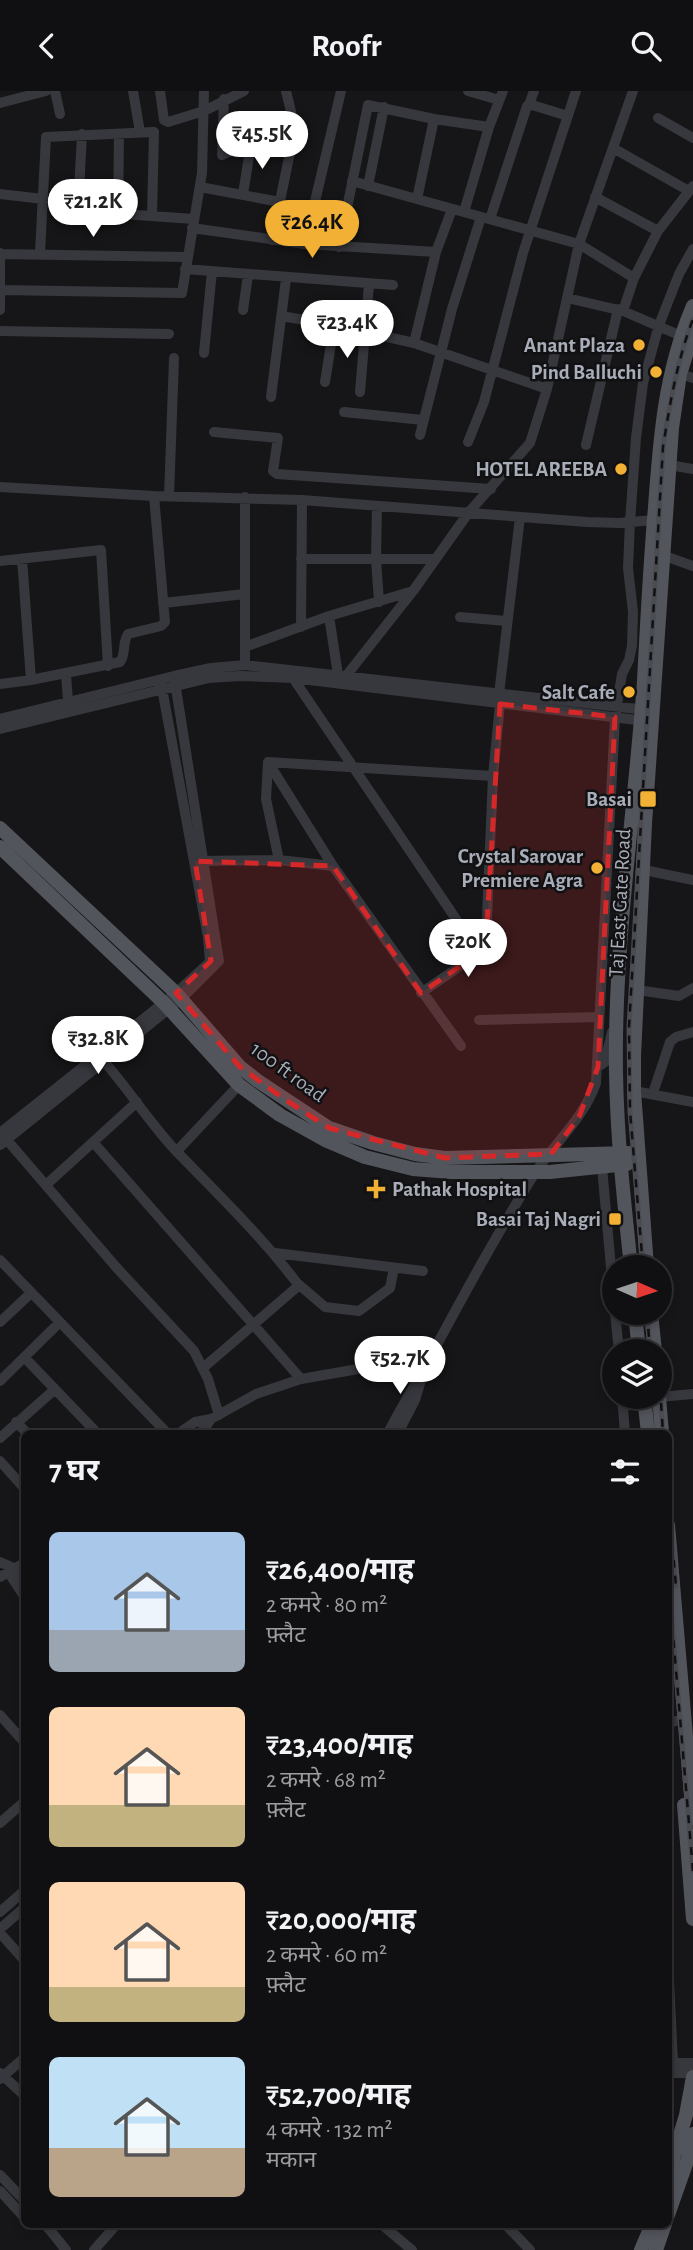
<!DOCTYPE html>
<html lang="hi">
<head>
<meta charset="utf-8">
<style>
	:root { --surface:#101012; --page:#19191b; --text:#f1f3f6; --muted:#9c9d9f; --line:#303032; --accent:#f2b134 }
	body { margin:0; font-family:"Alegreya Sans","Noto Sans Devanagari",sans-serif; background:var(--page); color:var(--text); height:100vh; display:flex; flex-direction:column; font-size:26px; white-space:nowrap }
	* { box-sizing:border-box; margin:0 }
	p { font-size:23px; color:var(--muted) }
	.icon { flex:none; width:38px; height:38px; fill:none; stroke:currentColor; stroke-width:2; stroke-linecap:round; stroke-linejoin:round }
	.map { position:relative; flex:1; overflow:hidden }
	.side { position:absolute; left:21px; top:1339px; width:651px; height:798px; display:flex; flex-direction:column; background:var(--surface); border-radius:10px; box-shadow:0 4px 10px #0003,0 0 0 2px var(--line) }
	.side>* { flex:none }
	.needle { width:46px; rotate:93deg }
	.fabs { position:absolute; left:602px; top:1164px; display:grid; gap:14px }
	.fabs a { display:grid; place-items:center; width:70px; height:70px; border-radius:50%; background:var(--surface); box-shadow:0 4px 10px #0003,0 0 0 2px var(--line); font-size:35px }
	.price { position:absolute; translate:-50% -60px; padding:0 16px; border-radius:24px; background:#fff; color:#222; font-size:23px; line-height:46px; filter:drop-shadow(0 2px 4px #0008) }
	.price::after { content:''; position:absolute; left:50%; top:42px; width:21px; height:16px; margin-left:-10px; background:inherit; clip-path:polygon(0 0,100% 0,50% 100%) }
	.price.on { background:var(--accent); color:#111 }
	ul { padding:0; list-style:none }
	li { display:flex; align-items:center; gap:21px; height:175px; padding:0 28px }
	li span { display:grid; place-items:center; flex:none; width:196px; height:140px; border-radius:10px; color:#555 }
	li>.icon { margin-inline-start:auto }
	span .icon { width:84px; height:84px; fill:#fffc; stroke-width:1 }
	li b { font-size:30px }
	h2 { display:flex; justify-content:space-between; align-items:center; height:84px; padding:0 28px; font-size:30px }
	header { display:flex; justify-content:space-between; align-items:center; height:91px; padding:0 28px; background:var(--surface); font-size:32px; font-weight:700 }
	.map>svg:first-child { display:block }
</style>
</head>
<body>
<header><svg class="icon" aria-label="back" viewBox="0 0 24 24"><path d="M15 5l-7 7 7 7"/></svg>Roofr<svg class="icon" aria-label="search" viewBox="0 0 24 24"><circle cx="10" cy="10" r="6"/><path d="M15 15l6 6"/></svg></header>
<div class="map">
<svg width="693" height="2159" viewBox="0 0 693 2159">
	<rect width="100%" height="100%" fill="#161618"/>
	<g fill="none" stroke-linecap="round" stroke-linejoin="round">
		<path stroke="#37383d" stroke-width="10" d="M55 0 60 23
			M133 0 140 41
			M160 0 164 29 168 31 204 20 244 0
			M468 0 499 9
			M224 8 222 64 295 33
			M0 12 46 0
			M529 14 534 0
			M658 27 693 47
			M613 57 689 100
			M352 90 579 153 634 187
			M368 95 384 16
			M200 96 280 111
			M0 103 43 108
			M243 103 251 53
			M595 106 658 140
			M417 108 434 28
			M64 119 194 128
			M78 120 82 43
			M464 121 489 36 503 0
			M118 123 119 43
			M490 128 527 15 532 14 568 25
			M192 137 305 153 436 161
			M272 149 295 37 286 0
			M305 153 341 0
			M339 156 368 14 434 28 489 36
			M0 162V219
			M40 162 46 46 154 41 152 125
			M0 163 186 166
			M185 178 393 194
			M1 199 182 202 202 82 204 0
			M567 207 623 220 686 247
			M243 219 248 184
			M623 220 634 187 658 140 693 95
			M281 225 334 234 414 252 547 298
			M0 240 169 243
			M414 252 436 161 452 118
			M204 262 212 180
			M680 283 693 287
			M325 291 334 234
			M360 301 369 193
			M271 306 286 188
			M344 321 423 329
			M214 341 278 347 273 380 277 383 491 398
			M420 344 452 218 481 126
			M468 351 484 311 523 162 576 0
			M586 354 618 218
			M669 374 693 378
			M0 396 154 405 302 409 587 431 619 432 654 429
			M169 406 174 267
			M245 406V574
			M377 415 376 468 379 511
			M662 464 693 475
			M22 468 31 589 120 571C126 564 122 552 128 543L161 535 165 531 154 405
			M301 468H436
			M0 470 101 459 108 575
			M163 512 245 503
			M329 525 338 584
			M460 526 506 530
			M301 536 302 409
			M245 556 329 525 413 500
			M66 583 68 610
			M346 585 413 500 469 421 530 352 547 298 579 153 633 0
			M293 587 479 862
			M0 593 31 589
			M499 603 520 426
			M0 628 174 585 211 577 245 574 647 619
			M0 638 209 587 240 585 293 587 645 630
			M268 671 333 775 461 955
			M268 671 493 685
			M268 671 266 708 279 769
			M199 770 279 769 333 775
			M644 779 693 789
			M637 899 679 905 693 897
			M421 902 479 862 486 850 493 685 500 613
			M479 929 599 926
			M101 967C128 997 150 1033 178 1062 219 1104 261 1145 297 1192V1196L203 1277
			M598 976 605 971 612 941
			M634 1000 693 1011
			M653 1002 670 951 676 946 693 941
			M0 1042 176 902 210 871 208 846 161 592
			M7 1049 116 1176 194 1260 208 1288 219 1324
			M93 1051 301 1288
			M0 1054 181 908 219 870 175 591
			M177 1060 239 994
			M602 1076 614 1210
			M47 1093 137 1011
			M275 1162 423 1180
			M0 1169 167 1342
			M297 1192 325 1216 359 1220 390 1197 394 1177
			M615 1222 619 1260
			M0 1231 31 1202
			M25 1267 97 1342
			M0 1290 59 1232
			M622 1306 625 1342
			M659 1306 693 1303
			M16 1331 27 1342
			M179 1342 195 1331 211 1328 256 1303 301 1288 364 1277H424
			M201 1342 211 1328
			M388 1342C400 1318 414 1296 427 1272 461 1209 495 1146 533 1085 553 1053 583 1029 596 992L615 626 622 583 629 569 632 555 633 521 628 477 630 431 636 347 643 292 659 234 679 183 693 158
			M398 1342 415 1309 421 1289
			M0 1347 54 1299
			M0 1370 24 1397
			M0 1471 16 1478 24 1489
			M9 1482 24 1505
			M0 1486 24 1472
			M0 1624 24 1651
			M668 1631 677 1630
			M0 1732 24 1711
			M0 1821 24 1800
			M0 1838 24 1817
			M0 1842 24 1869
			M668 1868 673 1972
			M668 1972H693
			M0 1982 24 2004
			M668 1982H693
			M0 1988 24 1967
			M0 2084 24 2109
			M0 2100 24 2126
			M45 2133 66 2159
			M381 2133 412 2159
			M505 2133 530 2159
			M94 2159 117 2133"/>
		<path stroke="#53555c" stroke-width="14" d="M0 737 176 902 240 976 258 990 329 1037 373 1052 415 1063 445 1067 629 1062
			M0 756 164 912 239 994 280 1024 325 1049 365 1066 413 1078 451 1081H550L627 1073
			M631 1176C624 1111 617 1046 616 981 614 852 635 719 644 590 647 532 650 474 655 416 660 346 665 280 693 215
			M647 1176 634 1000V965L645 733 672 337 680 283 693 242
			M635 1222 639 1260
			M651 1222 655 1260
			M644 1306 648 1342
			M659 1306 662 1342
			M668 1434 693 1727
			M684 1714 693 1828
			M668 2084 686 2024 693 1986
			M668 2124 688 2067 693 2043
			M641 2159 652 2133
			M656 2159 665 2133"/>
		<defs>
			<path id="rail" d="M643 1176 630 1020 629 936 663 356C670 312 677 270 693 228
				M647 1222 650 1260
				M660 1296 663 1342
				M668 1405 676 1495
				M668 1485 693 1780"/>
		</defs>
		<use href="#rail" stroke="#4a4c52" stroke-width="5"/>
		<use href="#rail" stroke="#111113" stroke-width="2.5" stroke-dasharray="8" stroke-linecap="butt"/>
	</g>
	<path fill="#d62828" fill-opacity="0.2" stroke="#d62828" stroke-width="5" stroke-dasharray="14 9" stroke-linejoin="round" d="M500 613 615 626 598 976 579 1026 551 1063 445 1067 329 1037 284 1008 240 976 176 902 211 870 195 770 333 775 421 902 479 862 486 850Z"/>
	<g fill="#f2b134" stroke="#111113" stroke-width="2.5">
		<circle cx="639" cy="254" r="7"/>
		<circle cx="656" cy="281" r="7"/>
		<circle cx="621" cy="378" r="7"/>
		<circle cx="629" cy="601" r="7"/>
		<rect x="639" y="699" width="18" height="18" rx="3.5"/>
		<circle cx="597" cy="777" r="7"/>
		<path d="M372.5 1087.5h7v7h7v7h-7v7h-7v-7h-7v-7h7z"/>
		<rect x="608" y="1121" width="14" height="14" rx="3.5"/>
	</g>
	<g text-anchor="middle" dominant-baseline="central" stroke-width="5" stroke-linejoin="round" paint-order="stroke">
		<g font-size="21" font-weight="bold" fill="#a8adb8" stroke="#111113" text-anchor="end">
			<text x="625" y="254">Anant Plaza</text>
			<text x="642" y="281">Pind Balluchi</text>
			<text x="607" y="378">HOTEL AREEBA</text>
			<text x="615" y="601">Salt Cafe</text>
			<text x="632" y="708">Basai</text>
			<text x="583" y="765">Crystal Sarovar<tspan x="583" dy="24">Premiere Agra</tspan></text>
			<text x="392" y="1098" text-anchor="start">Pathak Hospital</text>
			<text x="601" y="1128">Basai Taj Nagri</text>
		</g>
		<g font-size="21" fill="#a8adb8" stroke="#111113">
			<text transform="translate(620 812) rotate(-87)">Taj East Gate Road</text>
			<text transform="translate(288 981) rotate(36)">100 ft road</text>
		</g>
	</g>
</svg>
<div class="fabs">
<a><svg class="needle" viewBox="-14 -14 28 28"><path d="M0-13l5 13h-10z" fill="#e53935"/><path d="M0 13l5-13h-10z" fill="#9c9d9f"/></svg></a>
<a><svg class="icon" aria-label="layers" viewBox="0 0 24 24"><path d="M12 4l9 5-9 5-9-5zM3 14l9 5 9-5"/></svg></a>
</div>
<b class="price" style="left:262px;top:80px">₹45.5K</b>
<b class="price" style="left:93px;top:148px">₹21.2K</b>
<b class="price on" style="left:312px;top:169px">₹26.4K</b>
<b class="price" style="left:347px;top:269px">₹23.4K</b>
<b class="price" style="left:468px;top:888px">₹20K</b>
<b class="price" style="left:98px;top:985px">₹32.8K</b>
<b class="price" style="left:400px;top:1305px">₹52.7K</b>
<section class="side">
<h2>7 घर<svg class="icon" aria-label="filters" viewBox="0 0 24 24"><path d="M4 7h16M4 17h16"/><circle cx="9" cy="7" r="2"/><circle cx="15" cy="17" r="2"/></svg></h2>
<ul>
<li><span style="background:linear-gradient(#a9c7e8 70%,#9aa5b1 0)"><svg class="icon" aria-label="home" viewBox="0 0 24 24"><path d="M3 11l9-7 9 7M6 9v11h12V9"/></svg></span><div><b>₹26,400/माह</b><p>2 कमरे · 80 m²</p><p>फ़्लैट</p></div></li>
<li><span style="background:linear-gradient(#ffd9b3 70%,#c2b280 0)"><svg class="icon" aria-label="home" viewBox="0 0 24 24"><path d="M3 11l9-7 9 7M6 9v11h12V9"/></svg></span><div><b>₹23,400/माह</b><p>2 कमरे · 68 m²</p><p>फ़्लैट</p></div></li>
<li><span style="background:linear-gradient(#ffd9b3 75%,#c2b280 0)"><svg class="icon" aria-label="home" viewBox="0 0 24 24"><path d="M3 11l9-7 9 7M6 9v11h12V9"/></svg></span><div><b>₹20,000/माह</b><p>2 कमरे · 60 m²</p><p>फ़्लैट</p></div></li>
<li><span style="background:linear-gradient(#bfe0f5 65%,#b9a48a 0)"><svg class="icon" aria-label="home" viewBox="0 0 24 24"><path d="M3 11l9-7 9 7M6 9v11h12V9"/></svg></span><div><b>₹52,700/माह</b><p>4 कमरे · 132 m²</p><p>मकान</p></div></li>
</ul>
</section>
</div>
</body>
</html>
